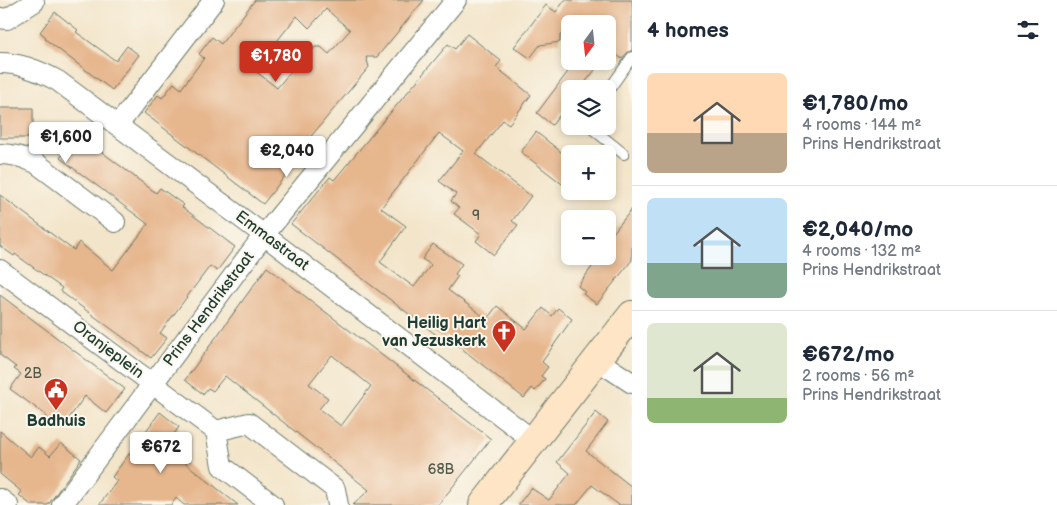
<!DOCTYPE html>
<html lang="en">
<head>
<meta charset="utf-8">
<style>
	:root { --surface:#fff; --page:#f6f6f7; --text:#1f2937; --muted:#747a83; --line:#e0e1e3; --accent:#c8321e }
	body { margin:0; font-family:"Balsamiq Sans",sans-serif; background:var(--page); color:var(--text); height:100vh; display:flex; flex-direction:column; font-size:19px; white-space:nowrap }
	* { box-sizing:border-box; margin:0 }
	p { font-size:16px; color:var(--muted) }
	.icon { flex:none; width:28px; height:28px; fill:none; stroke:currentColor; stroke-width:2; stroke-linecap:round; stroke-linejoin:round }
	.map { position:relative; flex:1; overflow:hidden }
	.panel { display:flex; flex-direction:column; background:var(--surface); width:425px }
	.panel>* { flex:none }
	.needle { width:32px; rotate:195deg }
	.tools { position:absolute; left:561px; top:15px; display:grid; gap:10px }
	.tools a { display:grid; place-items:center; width:55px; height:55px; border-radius:8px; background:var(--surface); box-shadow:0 2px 8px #0003; font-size:25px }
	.price { position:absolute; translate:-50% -42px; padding:0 11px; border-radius:5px; background:#fff; color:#222; font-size:16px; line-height:32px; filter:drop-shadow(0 1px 2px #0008) }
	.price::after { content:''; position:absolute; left:50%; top:30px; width:15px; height:11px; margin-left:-8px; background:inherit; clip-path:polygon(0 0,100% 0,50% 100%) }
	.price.active { background:var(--accent); color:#fff }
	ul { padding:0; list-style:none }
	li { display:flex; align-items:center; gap:15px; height:125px; padding:0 15px }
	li+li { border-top:1px solid var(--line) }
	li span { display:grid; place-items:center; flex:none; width:140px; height:100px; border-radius:8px; color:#555 }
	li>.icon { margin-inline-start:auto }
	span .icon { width:60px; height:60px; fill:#fffc; stroke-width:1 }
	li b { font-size:21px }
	h2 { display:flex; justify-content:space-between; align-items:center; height:60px; padding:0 15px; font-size:21px }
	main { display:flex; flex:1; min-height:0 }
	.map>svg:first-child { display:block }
</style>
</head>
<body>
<main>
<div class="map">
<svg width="632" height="505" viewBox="0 0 632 505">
	<rect width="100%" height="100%" fill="#fbf7ec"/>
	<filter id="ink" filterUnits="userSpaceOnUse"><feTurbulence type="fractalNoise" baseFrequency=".02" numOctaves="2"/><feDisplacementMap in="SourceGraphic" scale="10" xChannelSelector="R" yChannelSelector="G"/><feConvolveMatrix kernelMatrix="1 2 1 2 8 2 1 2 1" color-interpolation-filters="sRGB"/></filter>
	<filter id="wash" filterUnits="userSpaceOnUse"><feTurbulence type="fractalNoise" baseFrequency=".0096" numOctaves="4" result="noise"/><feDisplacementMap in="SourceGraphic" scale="20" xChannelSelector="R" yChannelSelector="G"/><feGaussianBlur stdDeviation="1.12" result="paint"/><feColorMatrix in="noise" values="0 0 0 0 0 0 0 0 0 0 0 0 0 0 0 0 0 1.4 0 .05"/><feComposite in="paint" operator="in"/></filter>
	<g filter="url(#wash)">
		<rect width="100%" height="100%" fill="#f3e5ca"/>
		<g id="blocks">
			<path fill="#e6b68d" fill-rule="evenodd" d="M255 0H424L377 57H366L369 67 292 159 296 162 263 204 144 113 158 95 162 98 174 83 181 89 204 58 199 54 212 37 221 44ZM326 9 350 30 329 54 321 47H315L294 73 291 71 277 88 254 70 297 16 309 28Z
				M565 0H632V50L627 53 622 59 608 48V24H568L569 35H560V42L540 45 530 58 514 47 546 5 556 12Z
				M55 12 78 30 76 32 116 61 127 46 139 55 112 90 45 39 46 37 40 32Z
				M467 34 501 61 496 67 531 95 509 124 503 120 476 154 531 196 512 221 518 225 494 255 476 241 481 234 454 214 459 208 451 201 456 194 439 181 463 151 439 133 381 208 406 226 380 262 414 287 431 265 422 259 433 244 462 264 455 274 458 276 448 290 487 319 497 306 526 329 543 308 552 316 558 308 572 319 542 362 548 367 541 376 545 379 535 391 532 388 524 398 446 336 443 340 291 224 330 177 334 180 448 44 455 49Z
				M576 61H584L595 70 580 89H570V102L552 125 537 113Z
				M0 108H33V138H0Z
				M536 132 570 159V190L521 152Z
				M78 134 156 193 160 188 184 205 182 207 235 247 217 271 210 266 160 333 167 338 151 358 60 291 62 288 30 265 15 254 14 256 0 246V195L69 247 74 250 79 242 113 270 148 224 60 158Z
				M632 209V260L597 304 583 294 585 292 578 286 600 256H608V248L613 241 609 238Z
				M267 267 491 439 438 505H353L369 490 225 376 213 391 208 388 203 394 185 380ZM332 355 371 386 341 426 319 409 328 398 309 384Z
				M0 295 125 389 106 413 85 396 61 429 45 417 46 415 10 389 21 374 14 369 16 367 0 355Z
				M160 412 179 427 174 434 179 438 169 450 238 505H184L176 498 171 505H99L117 481 112 477Z
				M596 412 608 422 586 451 632 487V505H619L592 485 576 505H518L531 488 549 500 570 473 557 462Z
				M0 431 31 457 39 447 50 456 61 443 81 459 48 505H31L19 495 22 492 0 474Z"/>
		</g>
	</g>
	<g filter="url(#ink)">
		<use href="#blocks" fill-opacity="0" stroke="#697868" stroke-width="1"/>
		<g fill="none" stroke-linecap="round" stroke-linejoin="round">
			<defs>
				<path id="lane" d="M608 91 632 57
					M589 126 624 154"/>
				<path id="street" d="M0 18 7 19 34 2 33 0
					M0 63C21 63 40 71 58 81L264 235 534 441
					M118 125 214 0
					M0 154C14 154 24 157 36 163L115 222
					M0 270 216 431 222 466 273 505
					M597 360 632 383
					M216 431 249 423 335 489 338 505
					M0 499 8 505
					M62 505 264 235 456 0"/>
				<path id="secondary" d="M483 505 632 315"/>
			</defs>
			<use href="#lane" stroke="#697868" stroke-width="12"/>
			<use href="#street" stroke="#697868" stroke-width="22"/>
			<use href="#secondary" stroke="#697868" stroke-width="30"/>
			<use href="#lane" stroke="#fff" stroke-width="10"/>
			<use href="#street" stroke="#fff" stroke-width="20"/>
			<use href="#secondary" stroke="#fde5c5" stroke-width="28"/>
		</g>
	</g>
	<defs>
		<symbol id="church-pin" viewBox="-11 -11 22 30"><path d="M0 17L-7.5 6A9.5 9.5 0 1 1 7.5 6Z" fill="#c8321e" stroke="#fbf7ec"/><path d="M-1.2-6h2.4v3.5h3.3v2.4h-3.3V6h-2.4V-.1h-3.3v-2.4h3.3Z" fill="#fff"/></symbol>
		<symbol id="civic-pin" viewBox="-11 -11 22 30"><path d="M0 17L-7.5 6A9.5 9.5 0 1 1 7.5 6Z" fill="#c8321e" stroke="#fbf7ec"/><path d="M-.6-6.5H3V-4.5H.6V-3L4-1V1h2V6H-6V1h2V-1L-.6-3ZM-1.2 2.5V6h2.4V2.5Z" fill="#fff"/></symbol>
	</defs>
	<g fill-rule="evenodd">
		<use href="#church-pin" x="490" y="318" width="28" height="38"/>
		<use href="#civic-pin" x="42" y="376" width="28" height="38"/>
	</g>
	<g text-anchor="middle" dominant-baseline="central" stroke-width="4" stroke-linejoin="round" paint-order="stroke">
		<g font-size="14" fill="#515b4a">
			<text x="476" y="215">9</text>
			<text x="33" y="373">2B</text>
			<text x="441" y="469">68B</text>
		</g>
		<g font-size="16" fill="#1f3d34" stroke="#fbf7ec">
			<text transform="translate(272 241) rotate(37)">Emmastraat</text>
			<text transform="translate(209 309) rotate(-53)">Prins Hendrikstraat</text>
			<text transform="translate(108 350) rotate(37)">Oranjeplein</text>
		</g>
		<g font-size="16" font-weight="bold" fill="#1f3d34" stroke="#fbf7ec" text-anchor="end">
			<text x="486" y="323">Heilig Hart<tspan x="486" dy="18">van Jezuskerk</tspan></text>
			<text x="56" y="421" text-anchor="middle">Badhuis</text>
		</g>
	</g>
</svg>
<div class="tools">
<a><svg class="needle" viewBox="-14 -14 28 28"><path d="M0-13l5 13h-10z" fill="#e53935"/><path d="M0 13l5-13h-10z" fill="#747a83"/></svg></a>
<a><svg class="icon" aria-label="layers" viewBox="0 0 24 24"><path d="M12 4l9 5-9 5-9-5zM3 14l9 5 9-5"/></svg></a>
<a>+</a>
<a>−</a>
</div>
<b class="price active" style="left:276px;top:83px">€1,780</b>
<b class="price" style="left:66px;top:164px">€1,600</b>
<b class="price" style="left:287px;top:178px">€2,040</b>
<b class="price" style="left:161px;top:474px">€672</b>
</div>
<section class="panel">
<h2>4 homes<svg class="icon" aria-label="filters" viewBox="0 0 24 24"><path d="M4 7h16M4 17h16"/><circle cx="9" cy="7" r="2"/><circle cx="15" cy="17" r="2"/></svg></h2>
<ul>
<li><span style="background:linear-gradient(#ffd9b3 60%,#b9a48a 0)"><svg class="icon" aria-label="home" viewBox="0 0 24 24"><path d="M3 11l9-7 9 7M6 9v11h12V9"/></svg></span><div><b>€1,780/mo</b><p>4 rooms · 144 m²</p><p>Prins Hendrikstraat</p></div></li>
<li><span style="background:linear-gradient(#bfe0f5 65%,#7fa58c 0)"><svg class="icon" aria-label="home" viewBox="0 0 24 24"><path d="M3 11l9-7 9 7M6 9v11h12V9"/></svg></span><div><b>€2,040/mo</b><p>4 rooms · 132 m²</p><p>Prins Hendrikstraat</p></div></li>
<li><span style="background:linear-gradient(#dfe7d0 75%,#8fb573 0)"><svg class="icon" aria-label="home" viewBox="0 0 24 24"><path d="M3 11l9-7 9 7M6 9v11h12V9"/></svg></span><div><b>€672/mo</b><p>2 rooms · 56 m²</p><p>Prins Hendrikstraat</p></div></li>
</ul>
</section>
</main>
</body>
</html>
